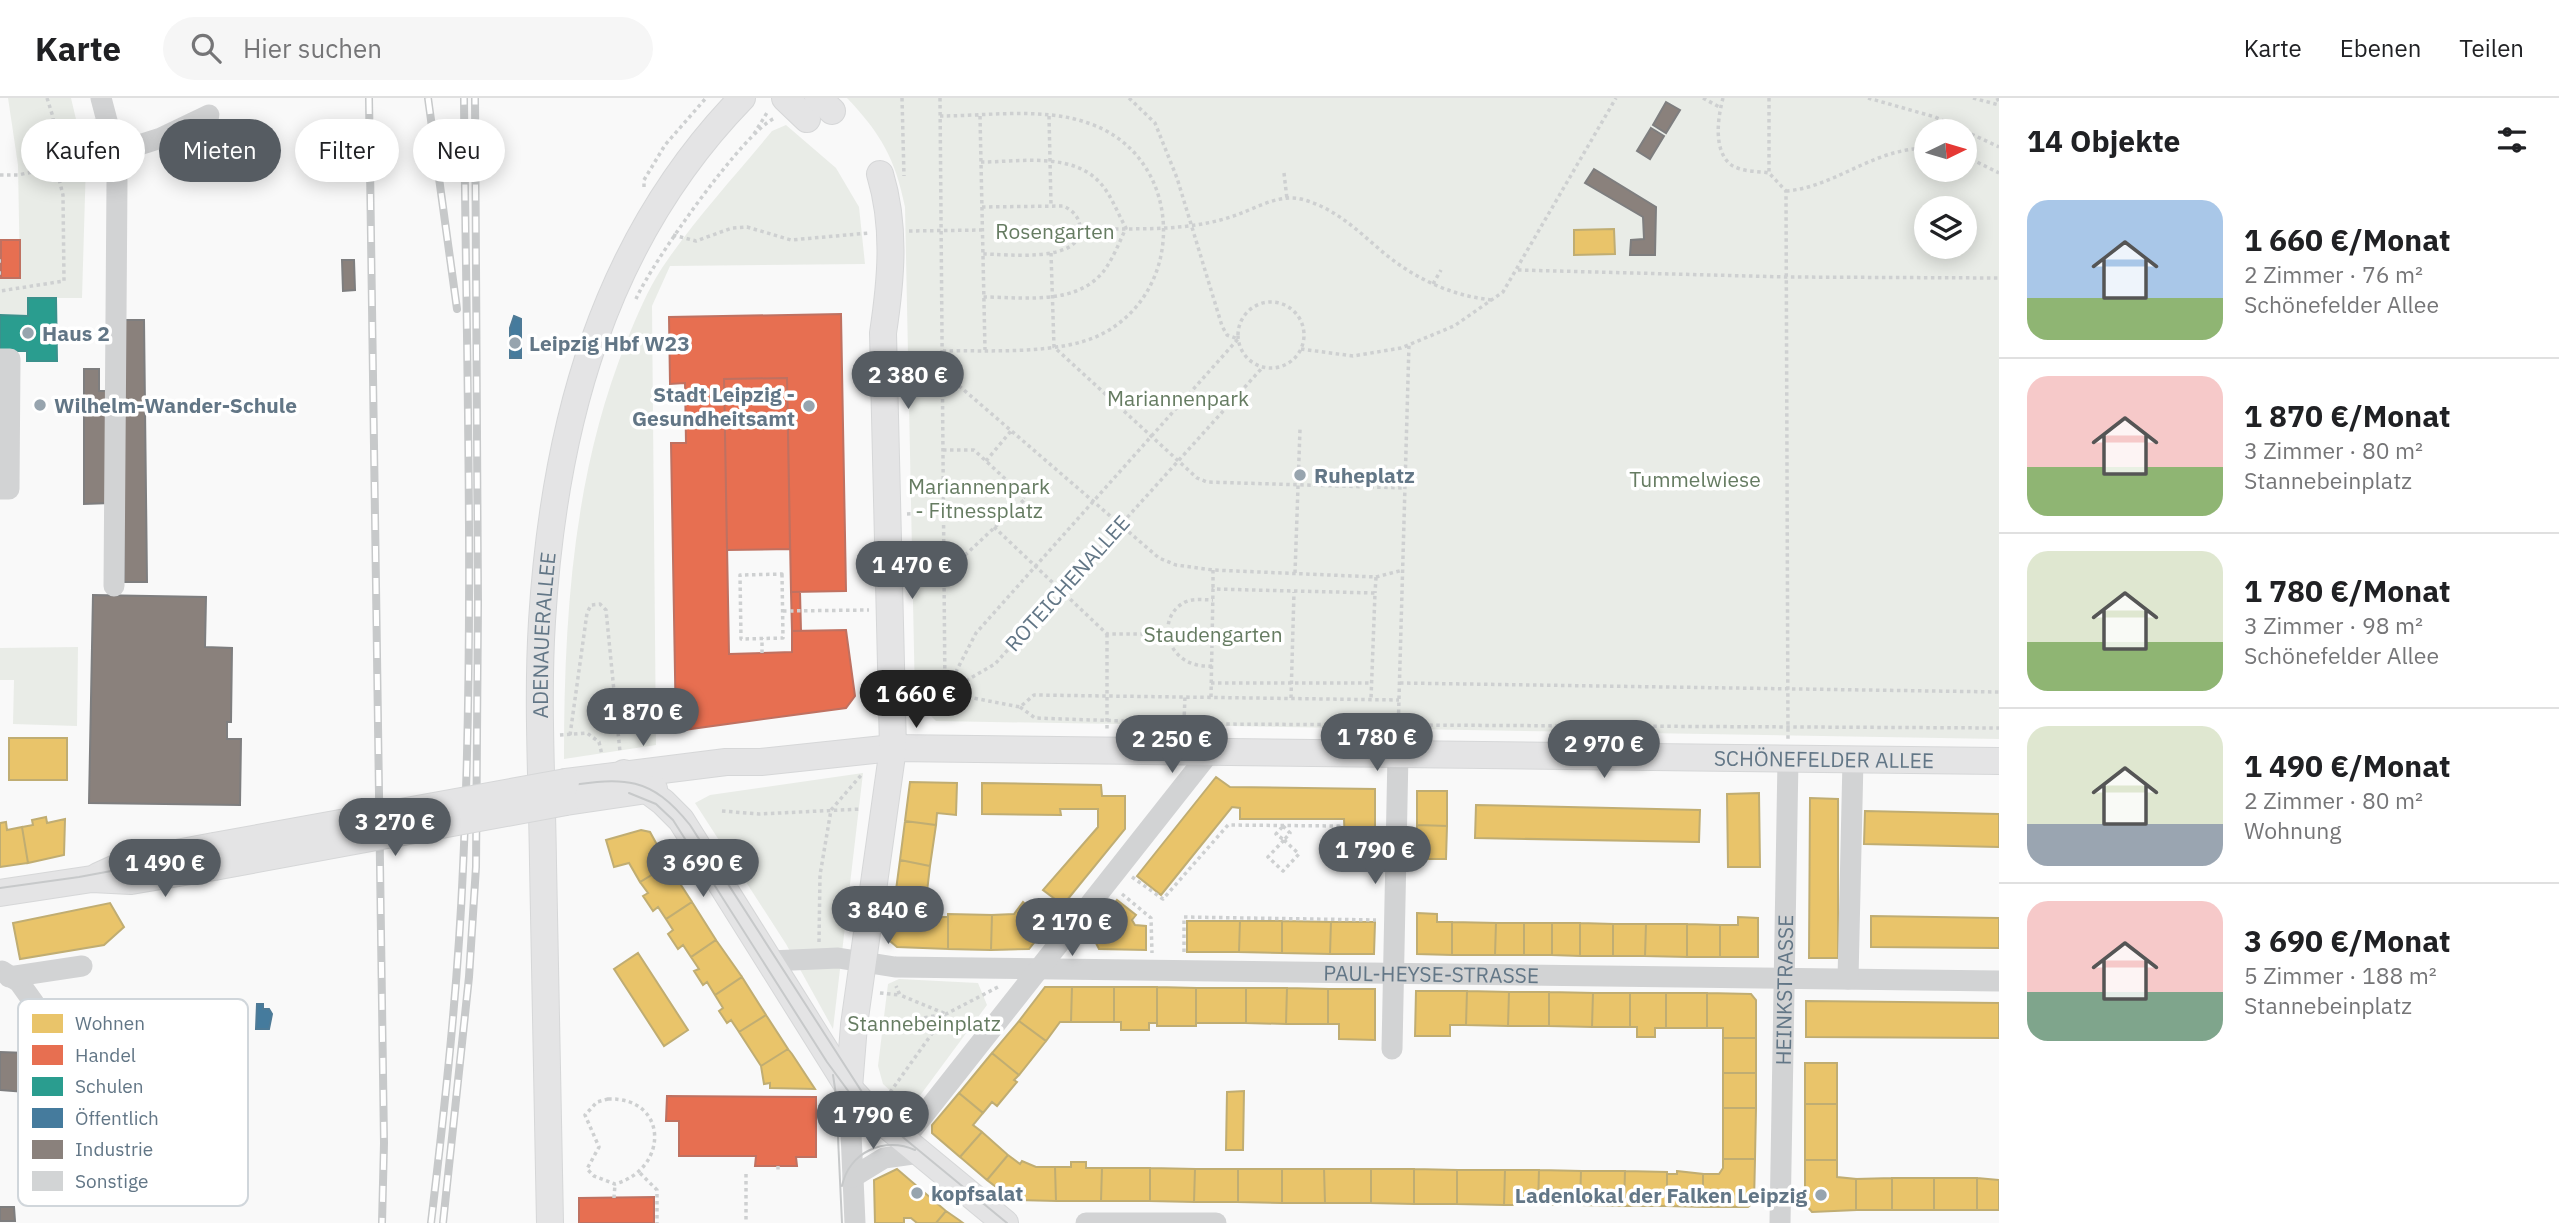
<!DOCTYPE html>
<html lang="de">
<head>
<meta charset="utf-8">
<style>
	:root { --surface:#fff; --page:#f6f6f6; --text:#202124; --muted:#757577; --line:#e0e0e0; --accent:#565c62 }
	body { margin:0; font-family:"IBM Plex Sans",sans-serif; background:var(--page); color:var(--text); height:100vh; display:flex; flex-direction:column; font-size:26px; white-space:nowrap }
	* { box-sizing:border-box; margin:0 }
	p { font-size:23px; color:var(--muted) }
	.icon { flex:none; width:38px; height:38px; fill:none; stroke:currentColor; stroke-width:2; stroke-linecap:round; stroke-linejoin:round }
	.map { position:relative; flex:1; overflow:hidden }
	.panel { display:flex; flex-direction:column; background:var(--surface); width:560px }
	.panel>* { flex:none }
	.top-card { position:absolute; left:21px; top:21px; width:665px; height:63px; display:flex; gap:14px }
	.needle { width:46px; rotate:85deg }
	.tools { position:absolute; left:1914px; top:21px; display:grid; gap:14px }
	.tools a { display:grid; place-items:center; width:63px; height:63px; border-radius:50%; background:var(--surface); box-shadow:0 4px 18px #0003; font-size:35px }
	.price { position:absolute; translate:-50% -60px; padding:0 16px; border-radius:24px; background:var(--accent); color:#fff; font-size:23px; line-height:46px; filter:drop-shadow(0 2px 4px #0008) }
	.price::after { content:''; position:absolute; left:50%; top:42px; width:21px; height:16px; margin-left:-10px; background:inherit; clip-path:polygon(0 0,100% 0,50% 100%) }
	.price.current { background:#222; color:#fff }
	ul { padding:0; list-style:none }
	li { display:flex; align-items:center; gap:21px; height:175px; padding:0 28px }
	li+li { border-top:2px solid var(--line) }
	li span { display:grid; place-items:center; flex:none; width:196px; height:140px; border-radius:21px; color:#555 }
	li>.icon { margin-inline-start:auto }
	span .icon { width:84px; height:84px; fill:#fffc; stroke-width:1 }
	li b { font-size:30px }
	h2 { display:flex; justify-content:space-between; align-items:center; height:84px; padding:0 28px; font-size:30px }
	.pill { padding:0 24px; border-radius:32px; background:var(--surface); box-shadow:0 4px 18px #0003; font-size:24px; line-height:63px }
	.pill.current { background:var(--accent); color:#fff }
	header { display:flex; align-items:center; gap:42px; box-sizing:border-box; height:98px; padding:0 35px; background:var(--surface); border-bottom:2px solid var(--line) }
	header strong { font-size:33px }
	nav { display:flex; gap:38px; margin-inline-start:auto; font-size:24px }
	.search { width:490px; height:63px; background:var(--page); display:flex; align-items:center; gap:18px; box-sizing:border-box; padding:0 24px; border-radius:38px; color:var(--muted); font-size:26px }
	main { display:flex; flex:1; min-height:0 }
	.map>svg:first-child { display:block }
</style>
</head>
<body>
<header>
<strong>Karte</strong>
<div class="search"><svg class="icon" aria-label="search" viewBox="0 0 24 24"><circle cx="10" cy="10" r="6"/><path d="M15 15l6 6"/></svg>Hier suchen</div>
<nav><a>Karte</a><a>Ebenen</a><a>Teilen</a></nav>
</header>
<main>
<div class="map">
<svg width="1999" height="1125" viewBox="0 0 1999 1125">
	<rect width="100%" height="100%" fill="#f9f9f9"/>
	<path fill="#e9ece7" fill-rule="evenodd" d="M8 0H71L86 64 82 200H29L28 218 0 217V180L20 179 18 67Z
		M847 0H1999V641L936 623 915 602 905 109C895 60 881 36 847 0ZM1927 33H1965V72H1927ZM1927 110H1965V149H1927Z
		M786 27 836 70 859 109 865 166 670 168 652 208 656 647 564 661C564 519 573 375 627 242 637 218 647 193 662 170 694 122 735 78 772 33Z
		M78 549 77 628 13 626 14 582H0V550Z
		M863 675 833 931 786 846 695 705 710 697Z
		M899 881 978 885 987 907 916 1003 905 1006 883 986 878 968 888 886Z"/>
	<path fill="#e9c46a" stroke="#c0ad72" stroke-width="2" d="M1614 131 1615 156 1574 157V132Z
		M9 640H67V682H9Z
		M1216 679 1230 689 1375 691V747L1345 746 1344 721H1240V710L1232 709 1161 797 1137 778Z
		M910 684 957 685 956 717 937 715 936 727 905 723Z
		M982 685 1101 687 1102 698H1125V731L1063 807 1043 792 1098 729V711H1060L1061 717 982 716Z
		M1417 693H1447V728L1417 727Z
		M1759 695 1760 769H1728L1727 696Z
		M1810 700 1838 701V860H1809Z
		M1476 707 1700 712 1699 744 1475 740Z
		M1865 713 1999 716V749L1864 746Z
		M46 719 47 725 65 721 64 757 28 765 22 729 33 727 32 722Z
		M905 723 936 727 930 768 900 762Z
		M6 724 7 732 22 729 28 765 0 769V725Z
		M1417 727 1447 728 1446 761H1417Z
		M641 732 650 734 668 767 640 784 629 765 614 769 606 742Z
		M900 762 930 768 925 811 894 807Z
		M668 767 692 804 666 821 658 809 653 813 643 798 648 795 640 784Z
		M1117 802 1136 817 1132 822 1135 827 1146 828V852L1099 851 1091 835Z
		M692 804 716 842 691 859 683 847 678 851 668 836 673 832 666 821Z
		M1023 804 1048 827 1029 851 991 852 992 817 1014 816Z
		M110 805 124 829 104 847 20 861 13 825Z
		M894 807 925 811 924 819H948V851L897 849 890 843Z
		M1417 815 1437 816V824H1452V857L1417 856Z
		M948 816 992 817 991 852 948 851Z
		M1871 818 1999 820V850L1871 849Z
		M1738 819 1758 820V859H1720V827H1738Z
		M1187 823H1240L1239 854H1187Z
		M1240 823H1282V855L1239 854Z
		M1282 823 1331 824 1330 856 1282 855Z
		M1331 824H1375L1374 856H1330Z
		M1452 824 1496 825 1495 857H1452Z
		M1496 825H1524V857H1495Z
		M1524 825H1552V857H1524Z
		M1552 825H1580V858L1552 857Z
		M1580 825 1613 826V858H1580Z
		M1613 826H1646L1645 858H1613Z
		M1646 826H1687V859L1645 858Z
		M1687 826 1720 827V859H1687Z
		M716 842 742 879 715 897 707 884 703 887 694 873 699 871 691 859Z
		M638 855 688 932 664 948 614 871Z
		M742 879 766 917 739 934 731 922 727 925 719 913 723 910 715 897Z
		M1045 889H1072L1071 924H1060L1046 943 1019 923Z
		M1072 889H1114V924H1071Z
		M1114 889H1157V925H1149V932H1121V924H1114Z
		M1157 889 1196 890V928H1157Z
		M1196 890H1246V925H1196Z
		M1246 890H1287L1286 926 1246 925Z
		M1287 890 1328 891V926H1286Z
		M1328 891H1375V942L1339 941V926H1328Z
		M1416 893H1467L1466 927H1450V938H1415Z
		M1467 893 1509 894 1508 928 1466 927Z
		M1509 894H1549V928H1508Z
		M1549 894 1593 895 1592 929 1549 928Z
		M1593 895H1630V929H1592Z
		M1630 895H1666V930H1655V939H1637V929H1630Z
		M1666 895H1707V930H1666Z
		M1707 895 1751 896 1756 902V940H1723V930H1707Z
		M1806 903 1999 905V940L1806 939Z
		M766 917 788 951 761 968 739 934Z
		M1019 923 1046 943 1019 977 992 955Z
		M1723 940H1756V975H1723Z
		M788 951 792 956 815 991 770 990V985L764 986 761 968Z
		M992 955 1019 977 1014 982 1017 984 997 1008 992 1004 983 1015 959 995Z
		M1805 965H1837V1006H1805Z
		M1723 975H1756V1010H1723Z
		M1244 993 1243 1052H1226L1227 994Z
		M959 995 983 1015 973 1027 982 1034 960 1059 932 1035V1027Z
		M1805 1006H1837V1062H1805Z
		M1723 1010H1756L1755 1061H1723Z
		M982 1034 1008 1057 987 1082 960 1059Z
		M1008 1057 1020 1066 1022 1063 1036 1069H1055L1056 1103 1013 1102 987 1082Z
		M1723 1061H1755L1754 1104 1748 1109H1703V1076H1719L1723 1070Z
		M1805 1062H1837V1079L1856 1081V1112L1812 1114 1805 1106Z
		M1071 1064H1086V1070H1102L1101 1103H1056L1055 1069H1071Z
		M1102 1070H1150V1103H1101Z
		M1150 1070 1195 1071 1194 1104 1150 1103Z
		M897 1071 946 1113 936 1125H917L911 1120H904V1125H875L874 1082Z
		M1195 1071H1238V1104H1194Z
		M1238 1071H1282V1105L1238 1104Z
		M1282 1071H1324L1325 1105H1282Z
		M1324 1071H1371V1105H1325Z
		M1371 1071H1414V1106L1371 1105Z
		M1414 1071 1457 1072V1106H1414Z
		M1457 1072H1505L1504 1107 1457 1106Z
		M1505 1072H1539L1538 1107H1504Z
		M1539 1072 1581 1073 1580 1107H1538Z
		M1581 1073H1625L1624 1108 1580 1107Z
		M1625 1073 1667 1074V1108H1624Z
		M1677 1073 1703 1076V1109L1667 1108V1076H1677Z
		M1892 1080V1112H1856V1081Z
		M1892 1080H1934V1112H1892Z
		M1934 1080H1977V1112H1934Z
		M1977 1080 1999 1082V1112H1977Z
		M946 1113 959 1122 963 1125H936Z"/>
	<path fill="#e76f51" stroke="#bf7161" stroke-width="2" d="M1 142H20V180H1Z
		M841 216 846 493 791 494 787 280 724 281 729 556 792 554V533L846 532 855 598 846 610 676 633 671 345H686L685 285 670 286 669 219Z
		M787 280 790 451 727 452 724 281Z
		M791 494H800L801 533H792Z
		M667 998 816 999V1059H796L797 1068H755L756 1058H679V1023H666Z
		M654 1099V1125H579V1100Z"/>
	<path fill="#2a9d8f" stroke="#3b918c" stroke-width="2" d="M28 200H56L57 263H27V253H0V217L28 218Z"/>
	<path fill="#457b9d" stroke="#4e7a96" stroke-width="2" d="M514 218 521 221V260H510V230Z
		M257 906H263V911H269L272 916 269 931H256Z"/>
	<path fill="#8a817c" stroke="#7e7e7f" stroke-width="2" d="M1666 4 1680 12 1666 35 1653 27Z
		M1651 30 1664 38 1650 61 1637 53Z
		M1594 71 1656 109 1655 157H1630L1631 142 1644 141 1643 119 1585 85Z
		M342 162H354L355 192 343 193Z
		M123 222H144L147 484H124Z
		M84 271H99V293H109L110 405 84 406Z
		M93 497 206 499 205 549 232 550 231 624H227V641H241L240 707 89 705Z
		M0 954 27 955 38 995 0 992Z
		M0 1109H14L15 1123H0Z"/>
	<path fill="#d2d4d5" stroke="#e8e8e8" stroke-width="2" d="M101 20 108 59 86 64 79 26Z"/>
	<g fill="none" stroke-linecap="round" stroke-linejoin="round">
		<defs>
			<g id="major">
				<path d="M785 0 807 21"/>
				<path d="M818 0 832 13"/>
				<path d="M624 675 663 704 681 722 849 990 874 1017 1005 1125"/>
				<path id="s3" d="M566 684 726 664H761L893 650 1999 663"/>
				<path d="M566 704 654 691"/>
				<path d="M98 778 129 764 214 748"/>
				<path d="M0 795 92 781 131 783 214 769"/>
				<path d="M849 990 854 927 893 650 883 235C891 182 896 129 880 76"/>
				<path id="s4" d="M550 1125C547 1005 545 885 543 765 542 684 537 603 542 523 554 328 603 143 742 0"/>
			</g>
		</defs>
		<use href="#major" stroke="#d6d7d8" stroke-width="28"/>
		<path stroke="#ced0d1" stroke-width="3.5" stroke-dasharray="3.5 3.5" stroke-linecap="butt" d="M47 0 53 19 56 69
			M902 0 904 78
			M940 0 945 595
			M1129 0 1155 25 1177 80 1222 228 1227 237 1238 241
			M1703 0 1721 10
			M1723 0C1718 19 1713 51 1730 66 1740 74 1757 73 1769 75
			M1769 0V75L1786 93 1788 641
			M1868 0 1935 19 1965 33
			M1973 0 1999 7
			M1997 0 1999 4
			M940 18C987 18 1043 9 1088 25 1184 57 1189 193 1100 237 1058 257 990 252 943 253
			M980 18 985 252
			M1049 18 1051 107
			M1965 33 1999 49
			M754 36 768 13
			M1965 58 1999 75
			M981 64C1020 64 1074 53 1102 87 1112 99 1118 116 1126 130 1119 145 1113 161 1103 174 1075 208 1022 199 983 199
			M1284 75 1287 101
			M0 77H18L56 69 63 97 64 183 0 193
			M644 89V82L665 47 706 0
			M1786 93C1836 89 1871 51 1927 50
			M982 109 1063 108C1072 112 1079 118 1080 129 1083 166 1006 156 983 156
			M1080 131C1132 130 1190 135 1239 116 1258 109 1280 96 1301 101 1336 110 1359 134 1385 156 1416 181 1452 198 1492 202
			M909 133 982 132
			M673 137 696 143 732 130 747 129 791 142 869 135
			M1051 155 1054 249 1197 380 1207 384 1405 390
			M0 163H1
			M1518 172 1787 179 1999 180
			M0 175H1
			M1433 186 1441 172
			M636 201C651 166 744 33 775 20
			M1238 237a33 33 0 1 1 66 0a33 33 0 1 1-66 0Z
			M1301 251 1353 258 1401 250 1454 228 1503 194 1616 0
			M943 274 1159 460 1176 467 1213 472 1376 479 1375 495
			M943 352H974L1026 400 962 460H944
			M986 363 1011 333
			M907 416 944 414
			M994 429 1107 536H1212
			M1213 472V491
			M1295 475 1300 331
			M782 476 783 540 741 541 740 477Z
			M1376 479 1403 472
			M783 513 869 512
			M1107 536V632
			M762 555V540
			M1212 568C1166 571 1154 520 1185 504 1194 500 1204 502 1213 502
			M1211 585H1372
			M1400 585 1999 594
			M946 593 976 535 1238 241
			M947 595 1020 609 1034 597 1399 602
			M1211 599 1213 491 1375 495 1371 601
			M1291 600 1294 494
			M1020 609 1035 620 1210 626 1999 630
			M923 618 945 595 995 566 1262 270
			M1184 624 1185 598
			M1398 636 1409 246
			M560 637 587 635 599 644 602 657
			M570 637 587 515 591 507 600 506 606 512 620 654
			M722 713 759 716 861 711
			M1283 728 1290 735 1284 742 1276 736Z
			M1284 742 1299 756 1283 773 1268 759Z
			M1132 779 1163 801 1228 727 1339 728V751H1380
			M1122 796 1151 820 1152 855
			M819 844 820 777 831 712 863 675
			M1184 854V819L1376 822
			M880 895 900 897
			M876 928 946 916 998 889
			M886 1000 946 916 900 897 896 888
			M608 1001C669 999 669 1071 615 1086L594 1078 587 1071 599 1049 585 1017 597 1004Z
			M778 1068V1075
			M640 1075 657 1092V1125
			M746 1076V1123
			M614 1100 615 1086"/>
		<g stroke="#d2d3d4" stroke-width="21">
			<path d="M101 0 111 38 117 83 114 488"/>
			<path d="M114 55 161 40 209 17"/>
			<path d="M0 261H10L9 391H0"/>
			<path id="s1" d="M770 863 838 860 895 869 1999 883"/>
			<path d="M2 873 19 884 34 905"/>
			<path d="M9 879 82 868"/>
			<path d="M1848 881 1853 662"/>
			<path d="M1392 951 1398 656"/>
			<path d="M849 990 855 1125"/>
			<path d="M904 1042 1210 654"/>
			<path d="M853 1079 884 1060 920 1055"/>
			<path d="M1086 1125H1216"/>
			<path id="s2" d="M1780 1125 1788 661"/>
		</g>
		<use href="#major" stroke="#e4e4e5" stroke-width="26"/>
		<path stroke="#c7c9ca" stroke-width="2" d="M629 695 656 706 673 722 827 964 860 1009
			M0 790 79 779 566 688C624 679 651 678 690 727L871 1008 905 1041 1007 1125
			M833 977 836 997 842 1125
			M842 1088C849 1054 885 1038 915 1052"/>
		<defs>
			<path id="rail" d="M369 0 384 1045 382 1125
				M428 0 457 211
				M431 1125C445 1007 458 889 463 770 475 514 466 256 464 0
				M443 1125 469 879 476 769 478 505 475 0"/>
		</defs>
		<use href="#rail" stroke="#c7c9ca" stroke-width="8"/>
		<use href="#rail" stroke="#fff" stroke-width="5" stroke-dasharray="16" stroke-linecap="butt"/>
		<defs>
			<path id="major-bridge" d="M214 748 566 684
				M214 769 566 704"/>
		</defs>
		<use href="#major-bridge" stroke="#d6d7d8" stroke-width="28" stroke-linecap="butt"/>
		<use href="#major-bridge" stroke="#e4e4e5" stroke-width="26"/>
	</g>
	<g fill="#97a4ae" stroke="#fff" stroke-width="2.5">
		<circle cx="28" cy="235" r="7"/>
		<circle cx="515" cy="245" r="7"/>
		<circle cx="40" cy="307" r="7"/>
		<circle cx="809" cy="308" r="7"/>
		<circle cx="1300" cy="377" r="7"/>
		<circle cx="917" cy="1095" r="7"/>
		<circle cx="1821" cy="1097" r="7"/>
	</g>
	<g text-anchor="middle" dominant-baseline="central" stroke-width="7" stroke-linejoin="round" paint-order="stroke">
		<g font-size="21" fill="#667c62" stroke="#fff">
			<text x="1055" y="133">Rosengarten</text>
			<text x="1178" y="300">Mariannenpark</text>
			<text x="1695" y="381">Tummelwiese</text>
			<text x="979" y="388">Mariannenpark<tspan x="979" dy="24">- Fitnessplatz</tspan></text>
			<text x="1213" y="536">Staudengarten</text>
			<text x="924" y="925">Stannebeinplatz</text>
		</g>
		<g font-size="21" font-weight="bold" fill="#627686" stroke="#fff" text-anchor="start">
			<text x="42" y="235">Haus 2</text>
			<text x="529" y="245">Leipzig Hbf W23</text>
			<text x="795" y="296" text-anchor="end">Stadt Leipzig -<tspan x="795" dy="24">Gesundheitsamt</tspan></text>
			<text x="54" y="307">Wilhelm-Wander-Schule</text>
			<text x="1314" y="377">Ruheplatz</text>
			<text x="931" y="1095">kopfsalat</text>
			<text x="1807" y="1097" text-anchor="end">Ladenlokal der Falken Leipzig</text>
		</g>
		<g font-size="21" fill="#627686" stroke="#fff">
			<text transform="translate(1067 485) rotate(-48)">ROTEICHENALLEE</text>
			<text stroke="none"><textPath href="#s4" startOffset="588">ADENAUERALLEE</textPath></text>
			<text stroke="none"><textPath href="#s3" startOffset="1260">SCHÖNEFELDER ALLEE</textPath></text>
			<text stroke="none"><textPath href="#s1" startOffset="662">PAUL-HEYSE-STRASSE</textPath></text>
			<text stroke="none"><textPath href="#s2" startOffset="233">HEINKSTRASSE</textPath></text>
		</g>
	</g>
	<rect x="18" y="901" width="230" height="207" rx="10" fill="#fff" stroke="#d0d6db" stroke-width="2"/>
	<rect x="32" y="916" width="31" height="19" fill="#e9c46a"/>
	<rect x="32" y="947" width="31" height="20" fill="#e76f51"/>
	<rect x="32" y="979" width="31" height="19" fill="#2a9d8f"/>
	<rect x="32" y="1010" width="31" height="20" fill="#457b9d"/>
	<rect x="32" y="1042" width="31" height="19" fill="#8a817c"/>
	<rect x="32" y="1073" width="31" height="20" fill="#d2d4d5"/>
	<g font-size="19" fill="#627686">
		<text x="75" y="932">Wohnen</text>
		<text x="75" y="964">Handel</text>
		<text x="75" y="995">Schulen</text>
		<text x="75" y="1027">Öffentlich</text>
		<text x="75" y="1058">Industrie</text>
		<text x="75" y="1090">Sonstige</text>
	</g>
</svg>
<div class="tools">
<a><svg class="needle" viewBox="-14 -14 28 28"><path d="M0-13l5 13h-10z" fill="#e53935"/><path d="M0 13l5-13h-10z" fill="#757577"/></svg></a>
<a><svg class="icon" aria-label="layers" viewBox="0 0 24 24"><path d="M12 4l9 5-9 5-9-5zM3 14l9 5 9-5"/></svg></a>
</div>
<b class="price" style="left:908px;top:313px">2 380 €</b>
<b class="price" style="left:912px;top:503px">1 470 €</b>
<b class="price current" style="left:916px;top:632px">1 660 €</b>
<b class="price" style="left:643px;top:650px">1 870 €</b>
<b class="price" style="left:1377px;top:675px">1 780 €</b>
<b class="price" style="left:1172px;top:677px">2 250 €</b>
<b class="price" style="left:1604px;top:682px">2 970 €</b>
<b class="price" style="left:395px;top:760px">3 270 €</b>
<b class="price" style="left:1375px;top:788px">1 790 €</b>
<b class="price" style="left:165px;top:801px">1 490 €</b>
<b class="price" style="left:703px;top:801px">3 690 €</b>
<b class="price" style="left:888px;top:848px">3 840 €</b>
<b class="price" style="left:1072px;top:860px">2 170 €</b>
<b class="price" style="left:873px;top:1053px">1 790 €</b>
<div class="top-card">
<a class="pill">Kaufen</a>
<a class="pill current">Mieten</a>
<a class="pill">Filter</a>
<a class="pill">Neu</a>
</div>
</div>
<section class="panel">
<h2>14 Objekte<svg class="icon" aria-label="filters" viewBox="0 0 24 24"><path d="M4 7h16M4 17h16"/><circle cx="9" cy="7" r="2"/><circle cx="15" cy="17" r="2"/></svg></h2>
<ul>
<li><span style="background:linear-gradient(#a9c7e8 70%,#8fb573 0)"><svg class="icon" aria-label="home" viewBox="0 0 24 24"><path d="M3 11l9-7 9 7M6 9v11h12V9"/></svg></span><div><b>1 660 €/Monat</b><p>2 Zimmer · 76 m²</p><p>Schönefelder Allee</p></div></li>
<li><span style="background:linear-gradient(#f6c9c9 65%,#8fb573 0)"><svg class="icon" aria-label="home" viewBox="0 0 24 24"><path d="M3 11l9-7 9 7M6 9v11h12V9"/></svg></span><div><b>1 870 €/Monat</b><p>3 Zimmer · 80 m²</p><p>Stannebeinplatz</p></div></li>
<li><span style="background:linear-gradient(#dfe7d0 65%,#8fb573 0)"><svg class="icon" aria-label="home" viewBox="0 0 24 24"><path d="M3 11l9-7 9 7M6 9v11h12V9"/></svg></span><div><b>1 780 €/Monat</b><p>3 Zimmer · 98 m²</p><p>Schönefelder Allee</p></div></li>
<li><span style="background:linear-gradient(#dfe7d0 70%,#9aa5b1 0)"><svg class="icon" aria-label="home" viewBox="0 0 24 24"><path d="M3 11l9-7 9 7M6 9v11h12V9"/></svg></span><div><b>1 490 €/Monat</b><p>2 Zimmer · 80 m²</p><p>Wohnung</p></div></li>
<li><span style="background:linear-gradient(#f6c9c9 65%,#7fa58c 0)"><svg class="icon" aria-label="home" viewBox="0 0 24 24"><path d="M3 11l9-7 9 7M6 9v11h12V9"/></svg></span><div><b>3 690 €/Monat</b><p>5 Zimmer · 188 m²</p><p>Stannebeinplatz</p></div></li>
</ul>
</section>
</main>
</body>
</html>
